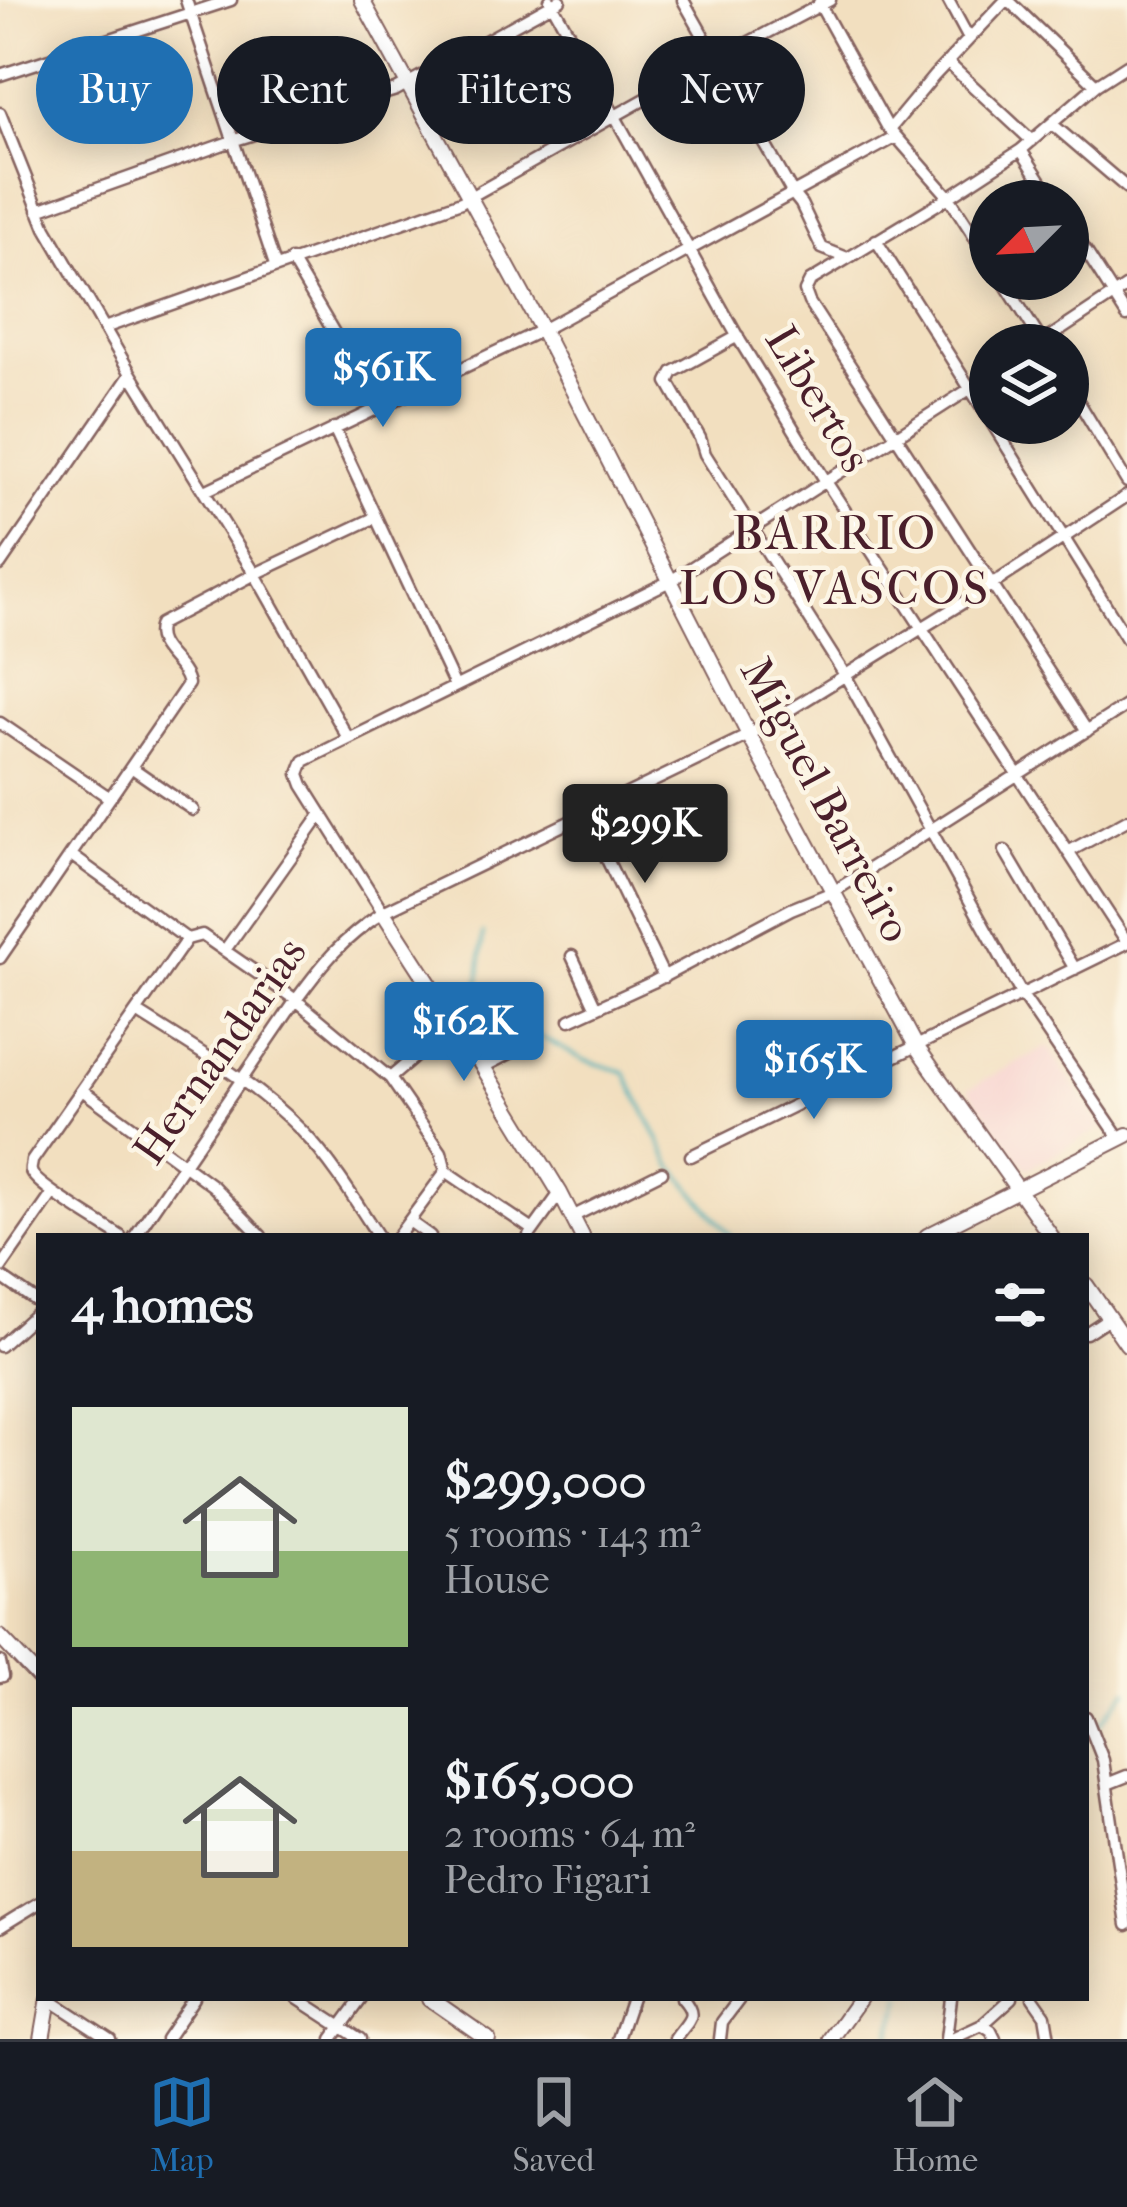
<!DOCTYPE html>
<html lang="en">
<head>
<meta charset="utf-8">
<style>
	:root { --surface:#171b24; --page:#242831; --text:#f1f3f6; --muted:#9ea1a6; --line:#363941; --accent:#1f6fb2 }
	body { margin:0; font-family:"IM FELL French Canon",serif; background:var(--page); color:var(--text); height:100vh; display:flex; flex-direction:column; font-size:45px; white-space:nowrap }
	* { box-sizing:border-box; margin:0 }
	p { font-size:39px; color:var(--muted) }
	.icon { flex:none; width:66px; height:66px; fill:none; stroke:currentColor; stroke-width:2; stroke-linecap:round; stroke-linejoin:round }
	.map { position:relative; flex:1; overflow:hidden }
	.panel { position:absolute; left:36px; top:1233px; width:1053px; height:768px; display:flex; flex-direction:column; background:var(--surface); border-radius:0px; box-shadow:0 6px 30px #0003 }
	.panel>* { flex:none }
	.guide { position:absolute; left:36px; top:36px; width:1056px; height:108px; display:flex; gap:24px }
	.needle { width:78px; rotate:246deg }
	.buttons { position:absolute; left:969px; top:180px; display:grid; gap:24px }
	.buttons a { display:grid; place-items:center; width:120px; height:120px; border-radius:50%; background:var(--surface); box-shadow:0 6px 30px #0003; font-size:60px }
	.price { position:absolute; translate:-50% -102px; padding:0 27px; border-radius:12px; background:var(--accent); color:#fff; font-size:39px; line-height:78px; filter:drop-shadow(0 3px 6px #0008) }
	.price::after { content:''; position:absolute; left:50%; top:72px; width:36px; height:27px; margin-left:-18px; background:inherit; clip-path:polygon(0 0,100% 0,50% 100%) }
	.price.on { background:#222; color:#fff }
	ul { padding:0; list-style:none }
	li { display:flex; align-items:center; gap:36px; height:300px; padding:0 36px }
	li span { display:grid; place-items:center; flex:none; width:336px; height:240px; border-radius:0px; color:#555 }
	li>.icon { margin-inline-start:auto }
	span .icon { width:144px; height:144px; fill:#fffc; stroke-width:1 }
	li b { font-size:51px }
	h2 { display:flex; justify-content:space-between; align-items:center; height:144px; padding:0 36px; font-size:51px }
	.tag { padding:0 42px; border-radius:54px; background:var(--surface); box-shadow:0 6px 30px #0003; font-size:42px; line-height:108px }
	.tag.on { background:var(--accent); color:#fff }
	.dock { display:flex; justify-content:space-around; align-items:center; height:168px; border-top:3px solid var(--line); background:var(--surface); font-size:33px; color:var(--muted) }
	.dock a { display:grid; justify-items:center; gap:6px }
	.dock .on { color:var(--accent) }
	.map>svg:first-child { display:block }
</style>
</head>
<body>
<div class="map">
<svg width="1127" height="2039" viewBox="0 0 1127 2039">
	<rect width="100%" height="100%" fill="#fcf5e5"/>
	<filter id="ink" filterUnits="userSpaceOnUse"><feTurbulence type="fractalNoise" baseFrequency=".00833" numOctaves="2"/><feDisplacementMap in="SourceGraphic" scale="24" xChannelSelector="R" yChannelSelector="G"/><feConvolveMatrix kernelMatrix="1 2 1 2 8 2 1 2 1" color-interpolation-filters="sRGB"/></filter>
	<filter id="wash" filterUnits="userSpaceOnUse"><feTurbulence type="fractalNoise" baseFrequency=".004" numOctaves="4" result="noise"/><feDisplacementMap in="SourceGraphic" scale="48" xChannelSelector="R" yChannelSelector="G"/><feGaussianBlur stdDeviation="2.7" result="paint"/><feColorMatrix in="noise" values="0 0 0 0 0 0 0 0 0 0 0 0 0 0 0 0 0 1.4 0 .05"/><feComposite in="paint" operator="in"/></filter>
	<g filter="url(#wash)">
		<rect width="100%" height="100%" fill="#f2dfbf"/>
		<path fill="#f7d0ce" d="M1048 1046 1102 1128 1027 1169 968 1089Z"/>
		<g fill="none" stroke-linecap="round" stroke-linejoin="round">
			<path stroke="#3eaeb9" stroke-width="3" d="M483 933 478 996 482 1016 505 1031 533 1033 584 1060 625 1072 671 1164 731 1236
				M1100 1725 1127 1690
				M889 2039 902 1998"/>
		</g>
	</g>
	<g filter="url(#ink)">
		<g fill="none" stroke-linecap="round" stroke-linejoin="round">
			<defs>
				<path id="street" d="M186 0 275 265
					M550 0 740 341 825 480 1127 942
					M683 0 793 194 801 204 822 248 847 258
					M948 0 969 39
					M1008 0 1096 85
					M819 3 887 126 949 197 990 261
					M947 62 1032 141
					M0 75 231 0
					M0 113 46 228 131 374 255 574 348 738
					M1052 124 1127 188
					M890 129 934 76 1006 0
					M1021 150 1054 201
					M38 210 235 140 396 90 560 0
					M1068 223 1127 316
					M876 240 990 420
					M291 260 378 407
					M1002 279 1044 345
					M104 328 461 202 715 60 830 0
					M738 336 673 372 668 382 671 387 700 438 705 454 845 675 1022 995 1120 1139
					M1038 345 1127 286
					M1068 384 1127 482
					M992 423 1127 639
					M334 428 455 686
					M205 491 542 330 896 137
					M0 565 131 374
					M0 723 110 798
					M1087 731 809 302 805 291 810 281 949 197 1021 150 1096 85 1127 65
					M131 767 193 810
					M586 816 664 977
					M1005 851 1075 969
					M1068 852 1127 820
					M71 855 187 939
					M383 912 303 785 299 774 304 761 672 580 990 376
					M187 939 202 935 296 1000 390 1078 441 1152 446 1171 533 1230
					M225 950 321 815
					M572 956 596 1008
					M0 958 188 684C184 661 150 649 160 624L255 574 374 518
					M137 1012C193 1048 254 1082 302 1131 332 1162 355 1200 378 1236
					M570 1020 653 982 791 909 833 892 1127 705
					M483 1067 530 1043
					M390 1078 454 1023
					M82 1090 213 1186 261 1236
					M691 1156 1127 943
					M574 1216 662 1172
					M409 1221 430 1236
					M120 1236C105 1226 33 1184 31 1171 30 1168 32 1164 32 1161L187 939
					M135 1236 296 1000C326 959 341 941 383 912L749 735 993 584 1127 496
					M398 1236 446 1171
					M529 1236 560 1193
					M0 1269 53 1193
					M0 1276 39 1303
					M1086 1333 1109 1318
					M0 1346 39 1311
					M0 1662 3 1676 0 1677
					M1086 1717 1103 1760 1127 1925
					M1107 1784 1127 1776
					M0 1927 39 1903
					M297 1998 360 2039
					M1033 1998 1045 2015 1049 2039
					M49 1999 110 2039
					M982 2025 991 2031 995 2039
					M166 2039 194 1998
					M332 2039 362 1998
					M618 2039 632 1998
					M675 2039C688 2020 699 2017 682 1998
					M720 2039 722 2022 740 1998
					M946 2039 951 1998
					M952 2039 982 2025 1012 1998"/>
				<path id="secondary" d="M362 0 542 330 749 735 916 1046 1051 1236
					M383 912 483 1067 560 1193 582 1236
					M927 1236 1127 1135
					M1086 1285 1127 1344
					M0 1637 39 1678
					M429 1998 488 2039
					M42 2039 49 1998
					M831 2039 860 1998"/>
			</defs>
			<use href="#street" stroke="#85625f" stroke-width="15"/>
			<use href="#secondary" stroke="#85625f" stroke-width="18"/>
			<use href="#street" stroke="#fff" stroke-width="10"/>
			<use href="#secondary" stroke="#fff" stroke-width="14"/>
		</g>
	</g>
	<g text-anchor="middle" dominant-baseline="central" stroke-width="9" stroke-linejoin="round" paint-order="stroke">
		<g font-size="45" fill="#4a1f2b" stroke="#fcf5e5">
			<text transform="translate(818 399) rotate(59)">Libertos</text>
			<text transform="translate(826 800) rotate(62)">Miguel Barreiro</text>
			<text transform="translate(220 1051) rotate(-55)">Hernandarias</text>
		</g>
		<g font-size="48" letter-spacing="3" fill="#4a1f2b" stroke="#fcf5e5">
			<text x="835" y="533">BARRIO<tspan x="835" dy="55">LOS VASCOS</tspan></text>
		</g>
	</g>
</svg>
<div class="buttons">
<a><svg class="needle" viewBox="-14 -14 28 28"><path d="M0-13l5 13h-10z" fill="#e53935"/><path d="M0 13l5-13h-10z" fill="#9ea1a6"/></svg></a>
<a><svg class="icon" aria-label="layers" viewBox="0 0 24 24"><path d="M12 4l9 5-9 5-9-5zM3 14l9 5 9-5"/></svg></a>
</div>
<b class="price" style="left:383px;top:430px">$561K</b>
<b class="price on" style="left:645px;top:886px">$299K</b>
<b class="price" style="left:464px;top:1084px">$162K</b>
<b class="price" style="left:814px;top:1122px">$165K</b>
<div class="guide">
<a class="tag on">Buy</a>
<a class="tag">Rent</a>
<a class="tag">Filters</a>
<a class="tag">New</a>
</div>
<section class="panel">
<h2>4 homes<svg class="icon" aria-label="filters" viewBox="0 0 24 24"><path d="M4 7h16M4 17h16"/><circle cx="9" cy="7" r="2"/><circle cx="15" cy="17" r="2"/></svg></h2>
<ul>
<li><span style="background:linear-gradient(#dfe7d0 60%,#8fb573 0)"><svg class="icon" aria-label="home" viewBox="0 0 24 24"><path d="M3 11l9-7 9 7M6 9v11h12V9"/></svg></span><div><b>$299,000</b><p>5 rooms · 143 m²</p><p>House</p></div></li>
<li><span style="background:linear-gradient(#dfe7d0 60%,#c2b280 0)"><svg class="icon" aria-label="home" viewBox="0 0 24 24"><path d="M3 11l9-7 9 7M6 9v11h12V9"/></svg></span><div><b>$165,000</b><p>2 rooms · 64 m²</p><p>Pedro Figari</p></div></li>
</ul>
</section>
</div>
<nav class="dock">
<a class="on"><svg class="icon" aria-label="map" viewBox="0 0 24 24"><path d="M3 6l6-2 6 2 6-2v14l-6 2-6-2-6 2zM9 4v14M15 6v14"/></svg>Map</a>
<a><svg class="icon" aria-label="saved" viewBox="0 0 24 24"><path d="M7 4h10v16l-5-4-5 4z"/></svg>Saved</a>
<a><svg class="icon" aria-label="home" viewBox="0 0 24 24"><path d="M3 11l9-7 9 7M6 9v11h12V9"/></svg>Home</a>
</nav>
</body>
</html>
